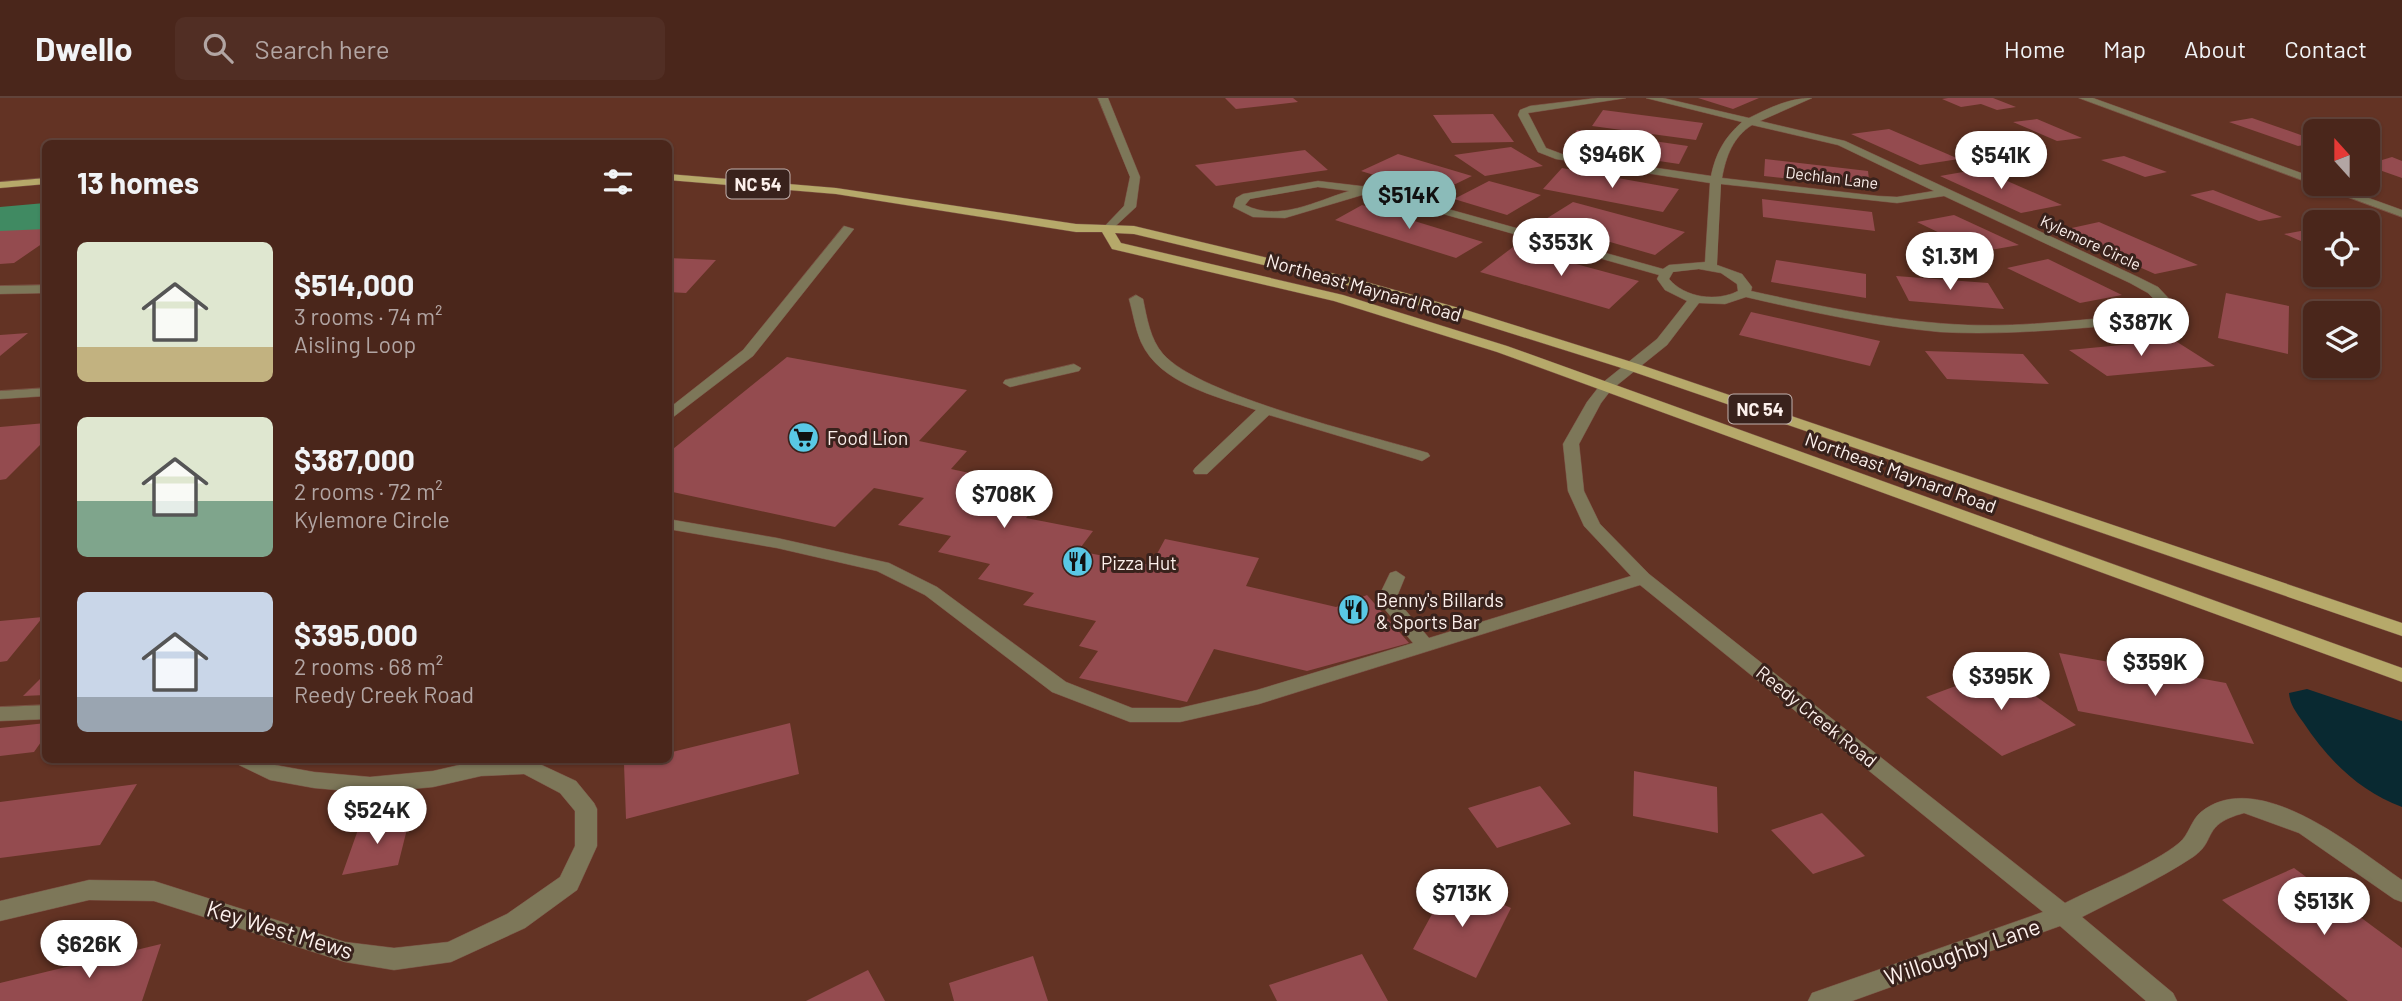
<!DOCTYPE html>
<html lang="en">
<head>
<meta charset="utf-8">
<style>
	:root { --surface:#4a261b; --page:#512e24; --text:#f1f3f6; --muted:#b2a5a3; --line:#61433a; --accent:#8bbbb9 }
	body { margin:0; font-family:Barlow,sans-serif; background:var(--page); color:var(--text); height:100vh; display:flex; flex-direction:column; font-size:26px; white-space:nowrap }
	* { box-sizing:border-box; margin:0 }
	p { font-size:23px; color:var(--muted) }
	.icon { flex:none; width:38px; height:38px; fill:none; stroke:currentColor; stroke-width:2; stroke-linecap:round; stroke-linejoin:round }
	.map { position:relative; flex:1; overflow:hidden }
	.sheet { position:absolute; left:42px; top:42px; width:630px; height:623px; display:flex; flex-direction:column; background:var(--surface); border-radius:10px; box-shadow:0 2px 5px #0004,0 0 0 2px var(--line) }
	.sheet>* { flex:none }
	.needle { width:46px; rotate:339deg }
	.buttons { position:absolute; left:2303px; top:21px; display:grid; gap:14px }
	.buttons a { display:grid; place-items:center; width:77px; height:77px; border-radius:10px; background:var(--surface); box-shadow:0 2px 5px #0004,0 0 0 2px var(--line); font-size:35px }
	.price { position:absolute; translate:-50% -60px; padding:0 16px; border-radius:24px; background:#fff; color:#222; font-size:23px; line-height:46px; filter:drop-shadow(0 2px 4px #0008) }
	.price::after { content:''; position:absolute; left:50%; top:42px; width:21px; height:16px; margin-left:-10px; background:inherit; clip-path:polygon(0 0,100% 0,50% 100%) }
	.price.on { background:var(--accent); color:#111 }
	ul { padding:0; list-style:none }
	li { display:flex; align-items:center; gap:21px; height:175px; padding:0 35px }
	li span { display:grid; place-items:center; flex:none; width:196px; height:140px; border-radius:10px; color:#555 }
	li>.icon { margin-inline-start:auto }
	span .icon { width:84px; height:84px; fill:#fffc; stroke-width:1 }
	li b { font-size:30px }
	h2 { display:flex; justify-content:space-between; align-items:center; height:84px; padding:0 35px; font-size:30px }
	header { display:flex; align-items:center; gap:42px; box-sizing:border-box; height:98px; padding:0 35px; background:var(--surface); border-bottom:2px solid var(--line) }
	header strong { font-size:33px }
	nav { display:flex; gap:38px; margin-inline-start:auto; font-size:24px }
	.search { width:490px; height:63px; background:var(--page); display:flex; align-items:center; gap:18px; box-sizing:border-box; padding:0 24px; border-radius:10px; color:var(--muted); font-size:26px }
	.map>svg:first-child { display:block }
</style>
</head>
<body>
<header>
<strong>Dwello</strong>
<div class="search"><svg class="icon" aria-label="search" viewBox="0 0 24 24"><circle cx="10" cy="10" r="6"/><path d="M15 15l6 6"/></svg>Search here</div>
<nav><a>Home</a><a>Map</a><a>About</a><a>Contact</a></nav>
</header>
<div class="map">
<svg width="2402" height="903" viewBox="0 0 2402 903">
	<rect width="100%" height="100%" fill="#633324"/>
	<path fill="#408a62" d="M45 105V135L0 138V109Z"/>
	<path fill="#092931" d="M2307 591 2402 623V709C2359 693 2328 662 2303 624 2296 614 2290 607 2289 595Z"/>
	<path fill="#944b4f" d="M1225 0H1293L1298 4 1236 11Z
		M1698 0H1759L1733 11Z
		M1948 0H1993L2016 9 1997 12 1981 6 1961 9 1942 1Z
		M1603 12 1703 25 1696 42 1592 28Z
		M1493 16 1514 44 1452 45 1433 17Z
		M2252 20 2315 42V45L2298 48 2229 24Z
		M2037 21 2082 40 2057 43 2013 24Z
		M1889 31 1959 61 1920 67 1851 36Z
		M1577 32 1688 48 1679 66 1565 49Z
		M1511 49 1543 68 1485 78 1454 57Z
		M1305 52 1328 72 1216 88 1195 67Z
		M1398 56 1472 78 1435 96 1361 73Z
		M2368 57 2382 62 2392 59 2402 63V80L2368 68Z
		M2124 58 2167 74 2145 79 2101 62Z
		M1765 61 1868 73 1870 90 1764 78Z
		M1562 70 1679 91 1663 114 1543 91Z
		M1980 71 2062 107 2021 115 1940 78Z
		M1489 83 1541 97 1507 117 1454 101Z
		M2213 92 2282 119 2259 123 2190 97Z
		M1762 101 1872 114 1875 133 1763 119Z
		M1573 104 1685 134 1655 157 1541 124Z
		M1362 107 1483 144 1456 160 1335 122Z
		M1954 117 2019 147 1979 154 1917 124Z
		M2099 124 2198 167 2155 176 2058 133Z
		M46 131V143L14 165 0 166V133Z
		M2306 132 2315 136V149L2284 136Z
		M1513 149 1639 183 1609 211 1480 174Z
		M668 160 716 162 686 195 668 194Z
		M2048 161 2122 197 2080 205 2007 170Z
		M1776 162 1866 176V200L1771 184Z
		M1896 178 1988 185 2004 211 1909 203Z
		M2226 195 2289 208 2288 256 2218 240Z
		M1751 214 1880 243 1870 268 1739 237Z
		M28 235 0 258V237Z
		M2174 242 2215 268 2107 278 2069 252Z
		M1925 253 2023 256 2049 286 1947 281Z
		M787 259 967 292 919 343 967 353 951 371 1011 384 993 403 1033 412 1026 420 1093 433 1078 453 1151 467 1165 441 1259 460 1246 488 1336 509 1367 497 1409 545 1307 573 1214 551 1187 604 1079 580 1098 553 1079 548 1096 523 1023 507 1034 495 978 481 990 466 938 454 951 438 898 427 924 400 874 390 835 429 668 393V355Z
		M46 325V341L6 381 0 382V329Z
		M43 519 7 563 0 564V523Z
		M2059 555 2226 585 2254 646 2078 613Z
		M1999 572 2076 627 2002 658 1926 599Z
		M46 575V597L23 598Z
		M46 625V637L34 654 0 658V630Z
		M790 625 799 676 626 721 624 666 643 662H668V655Z
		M1634 673 1717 689 1718 735 1633 718Z
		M137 686 100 747 0 760V704Z
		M1540 688 1571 726 1497 750 1468 710Z
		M1822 715 1865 758 1813 776 1771 732Z
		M410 719 398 767 342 777 360 726Z
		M2294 770 2402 850V903H2348L2222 802Z
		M1450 783 1511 810 1476 880 1413 851Z
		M161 846 142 903H0V885Z
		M1362 856 1388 903H1277L1269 887Z
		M1033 858 1048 903H954L949 885Z
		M868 872 885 903H806Z"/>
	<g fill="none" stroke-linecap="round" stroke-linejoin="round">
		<defs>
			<path id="minor" d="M1098 0H1108L1140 79 1136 109 1107 136 1101 132 1124 108 1130 79Z
				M1597 0H1626L1528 15 1546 50 1562 56 1711 78C1716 55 1724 40 1742 24L1646 0H1663L1749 20C1769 10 1789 0 1812 0L1760 23 1845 43 2138 179 2158 189 2174 206C2158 230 2122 226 2095 229 2044 233 1992 237 1940 234 1875 228 1810 214 1746 199L1725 206 1699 205 1667 247 1611 292 1601 305 1579 346 1584 393 1600 426 1649 476 2065 805C2096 789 2154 766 2179 745 2189 737 2191 722 2201 714 2258 668 2355 750 2402 782V804L2394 801 2299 735 2244 715C2200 727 2218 742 2193 759 2158 782 2119 800 2082 819L2173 895 2177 903H2146L2060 828 1852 903H1808L1812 895 2043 814 1640 487 1259 606 1180 624H1130L1052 594 925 497 877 473 777 450 668 431V421L777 440 889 465 937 489 1066 584 1132 610H1180L1257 592 1413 545 1377 502 1390 475 1396 473 1405 479 1396 501 1429 540 1631 478 1584 428 1568 393 1563 346 1587 304 1601 286 1657 241 1687 203 1665 192 1657 181 1659 177 1369 95 1285 120 1253 119 1233 109 1236 100 1243 96 1318 83 1369 89 1663 171 1669 167 1705 164 1710 85 1556 61 1538 54 1518 17 1520 12 1530 8ZM1752 27 1838 47 1934 93 1897 99 1878 98 1722 80C1726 58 1733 39 1752 27ZM1721 86 1897 105 1944 98 2130 185 2148 195 2160 207 2156 212 2145 216C2087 221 2027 229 1968 227 1895 224 1823 209 1751 193L1752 189 1742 176 1717 167ZM1318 89 1349 93C1316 103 1279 124 1245 107L1250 101ZM1699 171 1721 175 1737 186 1738 193C1717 204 1685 200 1669 181L1673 174Z
				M2079 0H2093L2315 80V86H2330L2402 112V119Z
				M844 128 854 131 753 258 668 323V311L743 252Z
				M46 187V195L0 196V188Z
				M1136 197 1143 201C1147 220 1150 241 1163 256 1200 298 1368 337 1428 355L1430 358 1422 363 1416 361 1269 317 1207 376H1195L1193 373 1195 370 1256 312C1216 298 1160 286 1141 244 1135 230 1133 215 1129 201Z
				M1074 266 1081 270 1079 273 1010 289 1003 285 1005 282Z
				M46 290V298L0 301V293Z
				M46 607V621L0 623V609Z
				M236 662H264L275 667 314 674 370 679 433 673 481 662H531L576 683 594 705 597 711V748L577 792 525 830 451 864 394 872 345 864 154 803 89 802 0 823V803L89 782 154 783 345 844 394 850 448 844 507 816 560 779 575 748V713L560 695 524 676 481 678 433 689 370 695 314 690 270 682 239 667Z"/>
			<path id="major" d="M668 76 836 90 1076 126 1134 128 1352 180 1466 212 1638 266 2402 525V538L1628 272 1456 218 1343 186 1134 136 1115 135 1121 145 1343 197 1507 248 2402 570V584L1497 254 1334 203 1112 151 1102 134H1076L836 96 668 82Z
				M46 80V86L0 90V84Z"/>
		</defs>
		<use href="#minor" stroke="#7b5144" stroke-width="1"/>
		<use href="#major" stroke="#7b5144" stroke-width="1"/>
		<use href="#minor" fill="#7d7759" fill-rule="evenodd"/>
		<use href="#major" fill="#b6a96a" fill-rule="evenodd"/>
	</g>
	<defs>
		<symbol id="supermarket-disc" viewBox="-11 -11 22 22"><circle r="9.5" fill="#59c8e5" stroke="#39221c"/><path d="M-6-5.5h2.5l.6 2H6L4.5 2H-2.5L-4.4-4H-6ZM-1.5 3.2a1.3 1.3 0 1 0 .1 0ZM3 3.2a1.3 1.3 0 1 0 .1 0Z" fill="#111"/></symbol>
		<symbol id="restaurant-disc" viewBox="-11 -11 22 22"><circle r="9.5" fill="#59c8e5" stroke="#39221c"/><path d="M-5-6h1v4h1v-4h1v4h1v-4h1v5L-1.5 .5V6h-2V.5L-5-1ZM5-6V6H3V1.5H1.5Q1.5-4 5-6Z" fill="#111"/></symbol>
	</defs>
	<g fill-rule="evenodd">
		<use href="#supermarket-disc" x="786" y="322" width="35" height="35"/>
		<use href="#restaurant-disc" x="1060" y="446" width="35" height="35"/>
		<use href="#restaurant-disc" x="1336" y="494" width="35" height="35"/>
	</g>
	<g text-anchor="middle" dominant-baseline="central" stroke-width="6" stroke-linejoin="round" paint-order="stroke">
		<g font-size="16" fill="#fcf0ec" stroke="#39221c">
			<text transform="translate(1832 79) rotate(7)">Dechlan Lane</text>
			<text transform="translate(2091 144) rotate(25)">Kylemore Circle</text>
		</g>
		<g fill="#39221c" stroke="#c2b2ae" stroke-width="2">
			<rect x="726.5" y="71.5" width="63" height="29" rx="5"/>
			<rect x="1728.5" y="296.5" width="63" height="29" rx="5"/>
		</g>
		<g font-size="18" font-weight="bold" fill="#fcf0ec">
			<text x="758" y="86">NC 54</text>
			<text x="1760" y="311">NC 54</text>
		</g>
		<g font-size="19" fill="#fcf0ec" stroke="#39221c">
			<text transform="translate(1364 189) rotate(16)">Northeast Maynard Road</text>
			<text transform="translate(1901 374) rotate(20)">Northeast Maynard Road</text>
			<text transform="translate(1817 618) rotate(39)">Reedy Creek Road</text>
		</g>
		<g font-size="19" fill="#fcf0ec" stroke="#39221c" text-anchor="start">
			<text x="827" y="339">Food Lion</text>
			<text x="1101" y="464">Pizza Hut</text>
			<text x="1376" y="501">Benny's Billards<tspan x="1376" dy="22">&amp; Sports Bar</tspan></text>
		</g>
		<g font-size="23" fill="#fcf0ec" stroke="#39221c">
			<text transform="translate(280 831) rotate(17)">Key West Mews</text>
			<text transform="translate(1962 853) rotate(-19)">Willoughby Lane</text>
		</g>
	</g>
</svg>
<div class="buttons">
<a><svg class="needle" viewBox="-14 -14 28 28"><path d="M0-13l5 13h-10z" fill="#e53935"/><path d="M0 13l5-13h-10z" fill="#b2a5a3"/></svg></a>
<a><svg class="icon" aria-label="locate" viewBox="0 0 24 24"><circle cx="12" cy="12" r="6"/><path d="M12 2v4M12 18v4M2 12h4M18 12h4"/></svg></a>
<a><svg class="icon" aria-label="layers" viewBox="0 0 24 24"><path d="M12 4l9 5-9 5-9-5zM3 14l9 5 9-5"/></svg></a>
</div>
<b class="price" style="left:1612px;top:92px">$946K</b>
<b class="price" style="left:2001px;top:93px">$541K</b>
<b class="price on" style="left:1409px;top:133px">$514K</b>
<b class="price" style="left:1561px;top:180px">$353K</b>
<b class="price" style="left:1950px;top:194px">$1.3M</b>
<b class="price" style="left:2141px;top:260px">$387K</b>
<b class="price" style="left:1004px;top:432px">$708K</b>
<b class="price" style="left:2155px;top:600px">$359K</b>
<b class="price" style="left:2001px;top:614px">$395K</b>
<b class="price" style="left:377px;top:748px">$524K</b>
<b class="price" style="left:1462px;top:831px">$713K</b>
<b class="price" style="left:2324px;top:839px">$513K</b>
<b class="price" style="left:89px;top:882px">$626K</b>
<section class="sheet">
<h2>13 homes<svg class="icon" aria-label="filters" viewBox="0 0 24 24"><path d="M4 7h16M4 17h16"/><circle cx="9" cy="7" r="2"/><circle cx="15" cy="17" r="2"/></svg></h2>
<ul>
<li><span style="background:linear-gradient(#dfe7d0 75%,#c2b280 0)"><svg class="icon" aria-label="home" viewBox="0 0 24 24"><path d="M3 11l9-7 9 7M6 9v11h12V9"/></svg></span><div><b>$514,000</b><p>3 rooms · 74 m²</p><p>Aisling Loop</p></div></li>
<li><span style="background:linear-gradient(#dfe7d0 60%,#7fa58c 0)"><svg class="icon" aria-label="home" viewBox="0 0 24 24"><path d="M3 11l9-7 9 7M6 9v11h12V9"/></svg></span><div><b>$387,000</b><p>2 rooms · 72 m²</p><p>Kylemore Circle</p></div></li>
<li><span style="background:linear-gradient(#c9d6e8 75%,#9aa5b1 0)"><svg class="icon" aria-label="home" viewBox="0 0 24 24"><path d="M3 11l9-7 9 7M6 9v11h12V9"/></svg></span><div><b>$395,000</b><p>2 rooms · 68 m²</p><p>Reedy Creek Road</p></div></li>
</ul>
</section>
</div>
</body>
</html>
